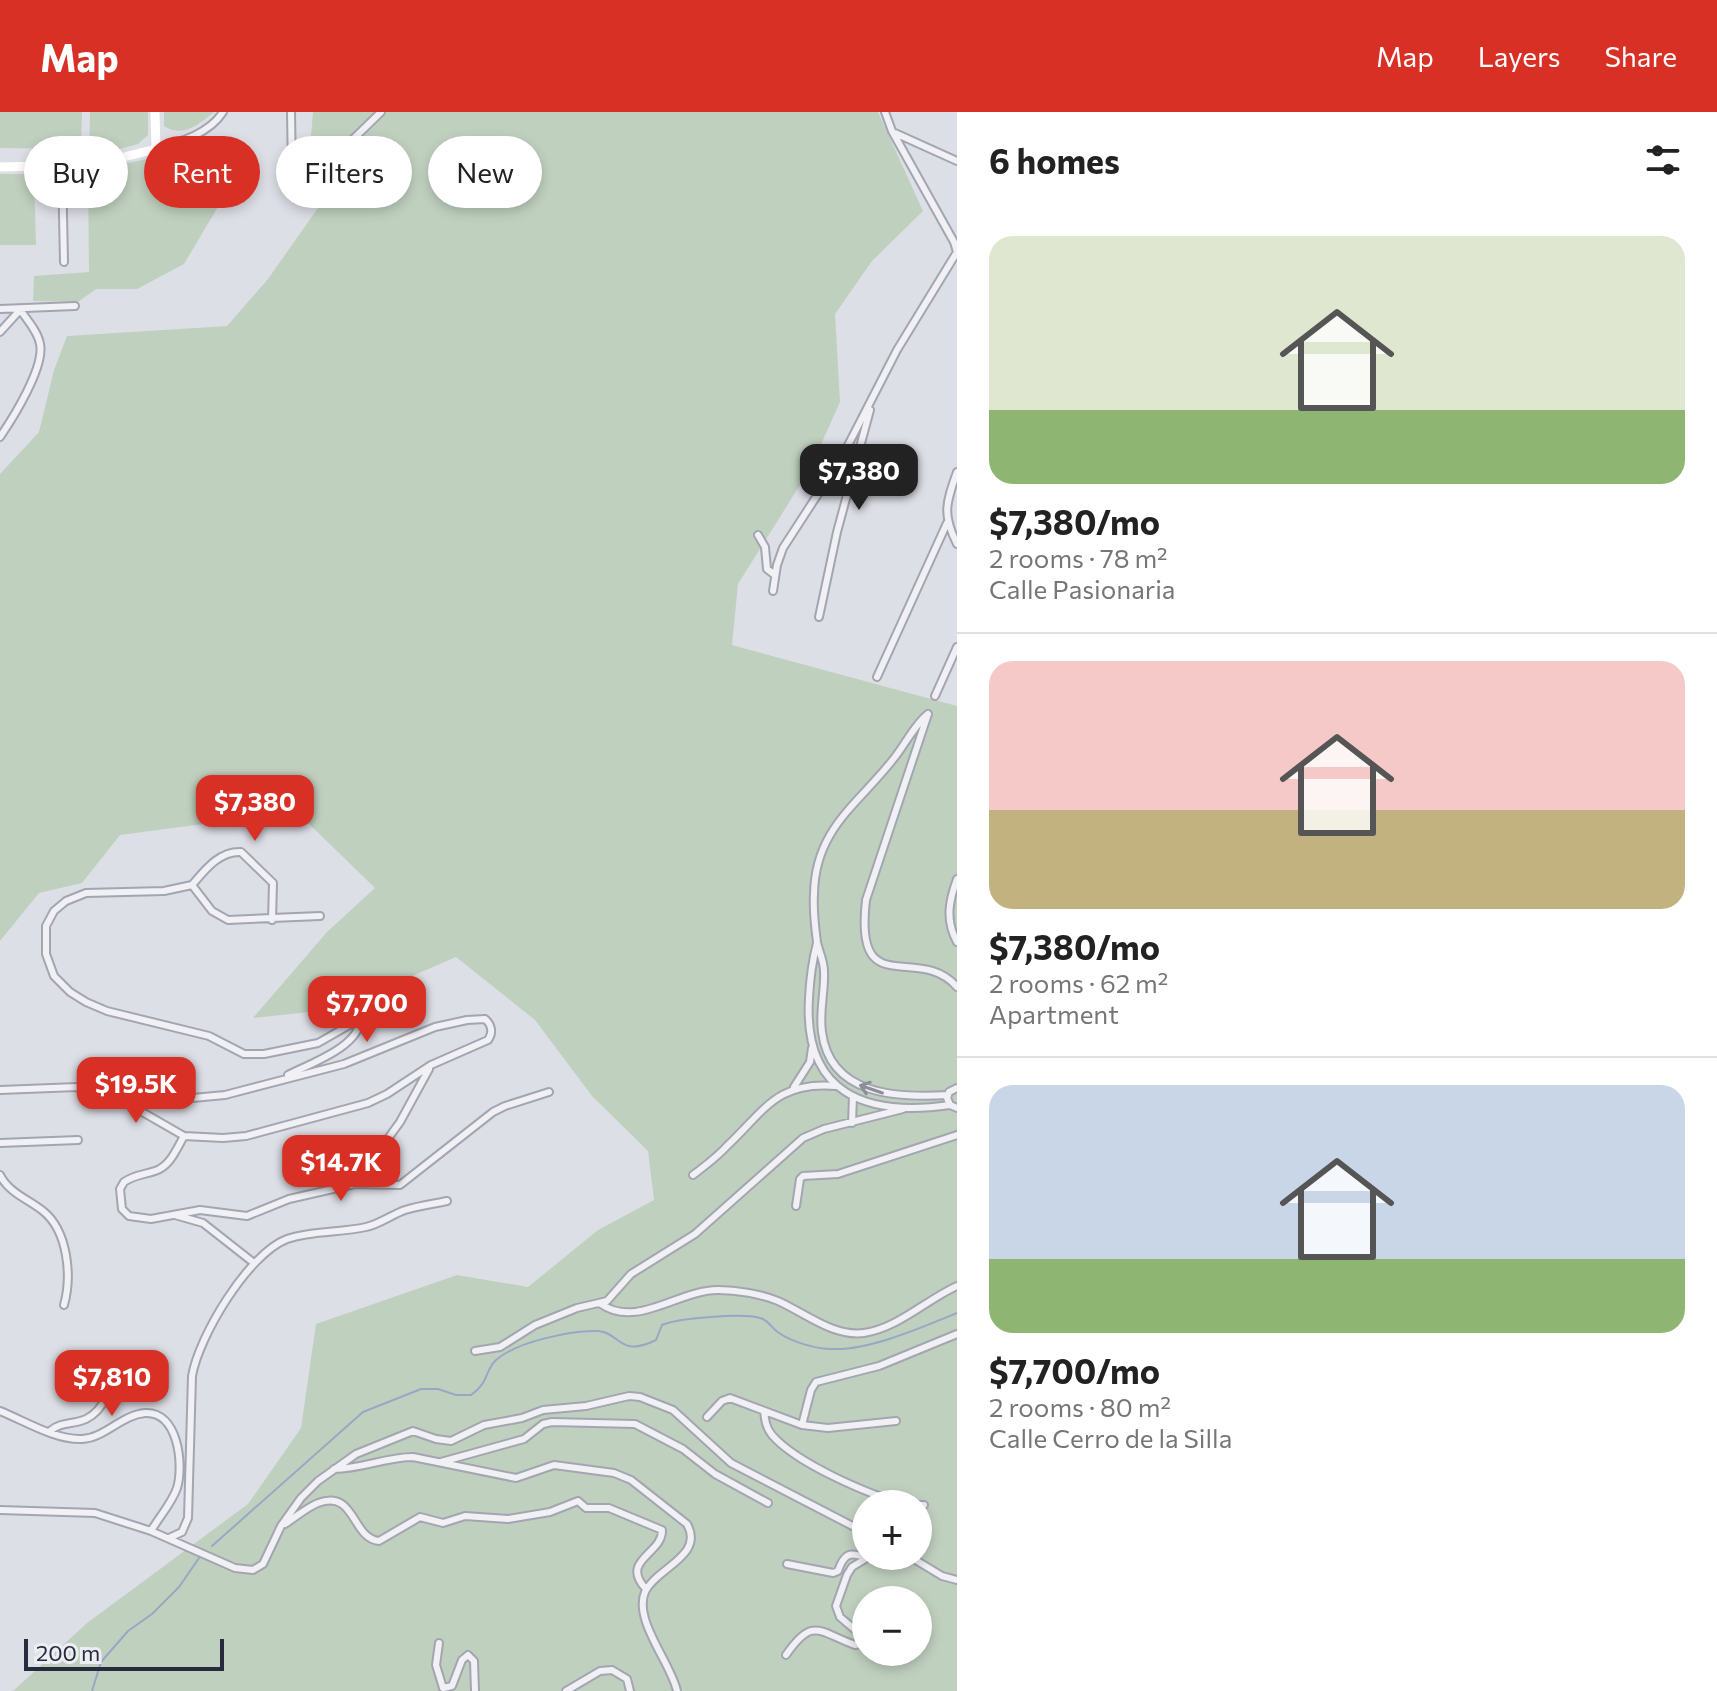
<!DOCTYPE html>
<html lang="en">
<head>
<meta charset="utf-8">
<style>
	:root { --surface:#fff; --page:#f6f6f6; --text:#222; --muted:#767676; --line:#e0e0e0; --accent:#d93025 }
	body { margin:0; font-family:Commissioner,sans-serif; background:var(--page); color:var(--text); height:100vh; display:flex; flex-direction:column; font-size:30px; white-space:nowrap }
	* { box-sizing:border-box; margin:0 }
	p { font-size:26px; color:var(--muted) }
	.icon { flex:none; width:44px; height:44px; fill:none; stroke:currentColor; stroke-width:2; stroke-linecap:round; stroke-linejoin:round }
	.map { position:relative; flex:1; overflow:hidden }
	.drawer { display:flex; flex-direction:column; background:var(--surface); width:760px }
	.drawer>* { flex:none }
	.guide { position:absolute; left:24px; top:24px; width:760px; height:72px; display:flex; gap:16px }
	.controls { position:absolute; left:852px; top:1378px; display:grid; gap:16px }
	.controls a { display:grid; place-items:center; width:80px; height:80px; border-radius:50%; background:var(--surface); box-shadow:0 4px 12px #0003; font-size:40px }
	.scale { position:absolute; left:24px; bottom:20px; width:200px; box-sizing:border-box; padding-left:8px; border:4px solid #272b3c; border-top:0; font-size:22px; line-height:28px; white-space:nowrap; color:#272b3c; -webkit-text-stroke:6px #eceef4; paint-order:stroke }
	.price { position:absolute; translate:-50% -68px; padding:0 18px; border-radius:16px; background:var(--accent); color:#fff; font-size:26px; line-height:52px; filter:drop-shadow(0 2px 4px #0008) }
	.price::after { content:''; position:absolute; left:50%; top:48px; width:24px; height:18px; margin-left:-12px; background:inherit; clip-path:polygon(0 0,100% 0,50% 100%) }
	.price.selected { background:#222; color:#fff }
	ul { padding:0; list-style:none }
	li { display:grid; align-content:center; gap:16px; height:424px; padding:0 32px }
	li+li { border-top:2px solid var(--line) }
	li span { display:grid; place-items:center; height:248px; border-radius:24px; color:#555 }
	li>.icon { margin-inline-start:auto }
	span .icon { width:144px; height:144px; fill:#fffc; stroke-width:1 }
	li b { font-size:34px }
	h2 { display:flex; justify-content:space-between; align-items:center; height:96px; padding:0 32px; font-size:34px }
	.chip { padding:0 28px; border-radius:36px; background:var(--surface); box-shadow:0 4px 12px #0003; font-size:28px; line-height:72px }
	.chip.selected { background:var(--accent); color:#fff }
	header { display:flex; align-items:center; gap:48px; box-sizing:border-box; height:112px; padding:0 40px; background:var(--accent); color:#fff }
	header strong { font-size:38px }
	nav { display:flex; gap:44px; margin-inline-start:auto; font-size:28px }
	main { display:flex; flex:1; min-height:0 }
	.map>svg:first-child { display:block }
</style>
</head>
<body>
<header>
<strong>Map</strong>
<nav><a>Map</a><a>Layers</a><a>Share</a></nav>
</header>
<main>
<div class="map">
<svg width="957" height="1579" viewBox="0 0 957 1579">
	<rect width="100%" height="100%" fill="#dddfe6"/>
	<path fill="#c0d0bf" fill-rule="evenodd" d="M0 0H82L81 37 0 36Z
		M90 0H148V23L138 32 89 45Z
		M164 0H214C198 13 183 26 164 14Z
		M313 0H878L923 99 872 149 835 202 840 290 810 357 738 472 732 533 957 594V1579H13L87 1511 248 1392 301 1316 316 1212 457 1163 528 1175 598 1118 654 1088 648 1039 592 984 535 908 456 845 336 897 253 906 327 820 375 776 304 707 211 711 120 723 82 771 39 781 0 829V362L39 320 54 258 67 224 227 214 268 167 320 93 311 24ZM866 1392H918V1444H866ZM866 1488H918V1540H866Z
		M202 28 220 51 225 83 184 152 137 177H96L78 190 33 189 34 164 89 160 88 60 156 45Z
		M0 62H34L36 133H0Z"/>
	<g fill="none" stroke-linecap="round" stroke-linejoin="round">
		<path stroke="#99a7c5" stroke-width="2" d="M212 1434 363 1300 421 1277H438L456 1283H471C489 1271 485 1258 496 1248 516 1230 572 1218 598 1219 621 1221 619 1246 656 1228L662 1213C678 1206 743 1201 760 1206 769 1208 771 1216 779 1221 792 1230 816 1237 832 1237 868 1239 923 1215 957 1201
			M92 1579 101 1550 128 1519 152 1502 179 1475 199 1446"/>
		<defs>
			<path id="street" d="M291 0 292 60 297 71 309 70 381 0
				M895 21 957 49
				M156 37C180 30 209 22 223 0
				M62 55 64 150
				M0 197 75 194
				M0 220 21 197
				M0 325C13 306 45 255 40 232 38 220 28 209 21 199
				M957 360C946 391 942 402 957 432
				M758 423 765 435 767 457 775 463
				M773 479 777 453 783 436 842 345 897 238 957 140 954 130 892 19 885 0
				M819 505 837 420 870 298
				M877 565 947 411
				M935 584 957 535
				M928 602C915 612 906 631 895 645 859 692 815 716 814 782 813 797 815 815 817 830 819 840 824 849 824 859 825 880 819 899 822 920 830 984 898 986 948 983
				M928 602 866 788C854 892 918 830 957 875
				M957 767C949 789 945 808 957 830
				M192 773C205 758 219 739 241 740L273 771 272 808
				M817 831C812 850 810 866 809 886 803 982 866 1005 950 993
				M288 963C309 952 361 934 360 907L318 931 264 942H244L209 924 107 899 86 890 70 880 54 864 46 842V814L54 799 66 789 86 781 164 779 192 773 212 799 228 808 320 804
				M794 975 810 950 812 936
				M957 976 949 980 947 986 950 993 957 996
				M0 978 77 975 104 978 160 989 225 983 344 952 435 915 467 908 485 907C492 913 493 921 488 928L431 953 387 982 368 991 246 1024 223 1026 184 1024 104 978
				M852 1011 853 984
				M184 1024C176 1038 170 1054 155 1059 143 1063 134 1063 124 1070L120 1077 122 1097 129 1104 151 1107 200 1098 247 1104 289 1087 355 1072 400 1010 429 957
				M0 1031 78 1028
				M0 1063C9 1081 28 1087 43 1099 68 1119 72 1164 64 1193
				M693 1063C705 1054 717 1045 727 1034 765 998 777 969 836 974
				M355 1072 400 1073 493 1000 505 994 549 980
				M796 1094 800 1067 803 1064 838 1062 957 1023
				M175 1103 203 1111 254 1151
				M601 1192C637 1217 678 1178 718 1178 737 1178 761 1182 778 1189 805 1201 833 1225 864 1221 898 1216 926 1188 957 1174
				M475 1239 500 1235 535 1213 577 1196 607 1189 631 1162 695 1122 803 1026 824 1017 903 997
				M0 1299C25 1309 55 1328 82 1327 105 1326 121 1303 145 1301 178 1299 184 1352 177 1376 172 1391 159 1405 151 1419
				M764 1299C765 1308 766 1316 772 1323 796 1351 869 1383 905 1392
				M707 1305 722 1289 730 1286 802 1313 828 1316 896 1309
				M802 1313 811 1278 816 1270 879 1254 957 1222
				M50 1319C62 1309 73 1313 86 1307 109 1296 110 1269 114 1247
				M441 1350 524 1327 543 1312 552 1310 635 1312 683 1337 715 1362 768 1391
				M334 1357C362 1357 386 1345 413 1345L516 1366 554 1353 614 1361 631 1368 687 1412C705 1444 656 1456 645 1480 633 1508 671 1551 677 1579
				M918 1393H924
				M0 1398 95 1401 151 1419 235 1456 253 1458 263 1452 281 1414 301 1386 318 1369 356 1342 413 1319 436 1327 451 1329 484 1313 522 1306 543 1298 586 1294 629 1284 640 1285 673 1298 731 1351 866 1421
				M285 1412C296 1405 306 1396 318 1391 356 1377 351 1426 379 1429L420 1405 443 1411 465 1404 508 1407 550 1400 578 1389 586 1396H609L662 1418C663 1442 619 1448 646 1477
				M169 1426 182 1420 188 1406 192 1264C199 1224 248 1142 287 1127 313 1118 340 1121 366 1115 380 1112 391 1103 405 1098 418 1094 433 1092 447 1089
				M909 1444 942 1464 957 1468
				M787 1452 833 1461 838 1459C844 1442 849 1439 866 1446
				M439 1531 436 1553 443 1576 452 1574 462 1548 468 1543 474 1549 475 1579
				M786 1543C813 1504 819 1520 855 1533L860 1532 861 1523 840 1505 836 1494 847 1463 852 1455 870 1444
				M566 1579 600 1559 612 1558 627 1567 630 1579"/>
		</defs>
		<use href="#street" stroke="#a3a5b0" stroke-width="10"/>
		<use href="#street" stroke="#f0f0f5" stroke-width="6"/>
		<path stroke="#fff" stroke-width="9" d="M0 55 92 53 156 37 155 0"/>
	</g>
	<defs><path id="oneway-shaft" d="M-6 0H5M1.5-3L5.5 0L1.5 3" fill="none" stroke-width="1.6" stroke-linecap="round" stroke-linejoin="round" transform="scale(2)"/></defs>
	<use stroke="#8c8e98" href="#oneway-shaft" transform="translate(871 977) rotate(-161)"/>
</svg>
<div class="controls">
<a>+</a>
<a>−</a>
</div>
<div class="scale">200 m</div>
<b class="price selected" style="left:859px;top:400px">$7,380</b>
<b class="price" style="left:255px;top:731px">$7,380</b>
<b class="price" style="left:367px;top:932px">$7,700</b>
<b class="price" style="left:136px;top:1013px">$19.5K</b>
<b class="price" style="left:341px;top:1091px">$14.7K</b>
<b class="price" style="left:112px;top:1306px">$7,810</b>
<div class="guide">
<a class="chip">Buy</a>
<a class="chip selected">Rent</a>
<a class="chip">Filters</a>
<a class="chip">New</a>
</div>
</div>
<section class="drawer">
<h2>6 homes<svg class="icon" aria-label="filters" viewBox="0 0 24 24"><path d="M4 7h16M4 17h16"/><circle cx="9" cy="7" r="2"/><circle cx="15" cy="17" r="2"/></svg></h2>
<ul>
<li><span style="background:linear-gradient(#dfe7d0 70%,#8fb573 0)"><svg class="icon" aria-label="home" viewBox="0 0 24 24"><path d="M3 11l9-7 9 7M6 9v11h12V9"/></svg></span><div><b>$7,380/mo</b><p>2 rooms · 78 m²</p><p>Calle Pasionaria</p></div></li>
<li><span style="background:linear-gradient(#f6c9c9 60%,#c2b280 0)"><svg class="icon" aria-label="home" viewBox="0 0 24 24"><path d="M3 11l9-7 9 7M6 9v11h12V9"/></svg></span><div><b>$7,380/mo</b><p>2 rooms · 62 m²</p><p>Apartment</p></div></li>
<li><span style="background:linear-gradient(#c9d6e8 70%,#8fb573 0)"><svg class="icon" aria-label="home" viewBox="0 0 24 24"><path d="M3 11l9-7 9 7M6 9v11h12V9"/></svg></span><div><b>$7,700/mo</b><p>2 rooms · 80 m²</p><p>Calle Cerro de la Silla</p></div></li>
</ul>
</section>
</main>
</body>
</html>
